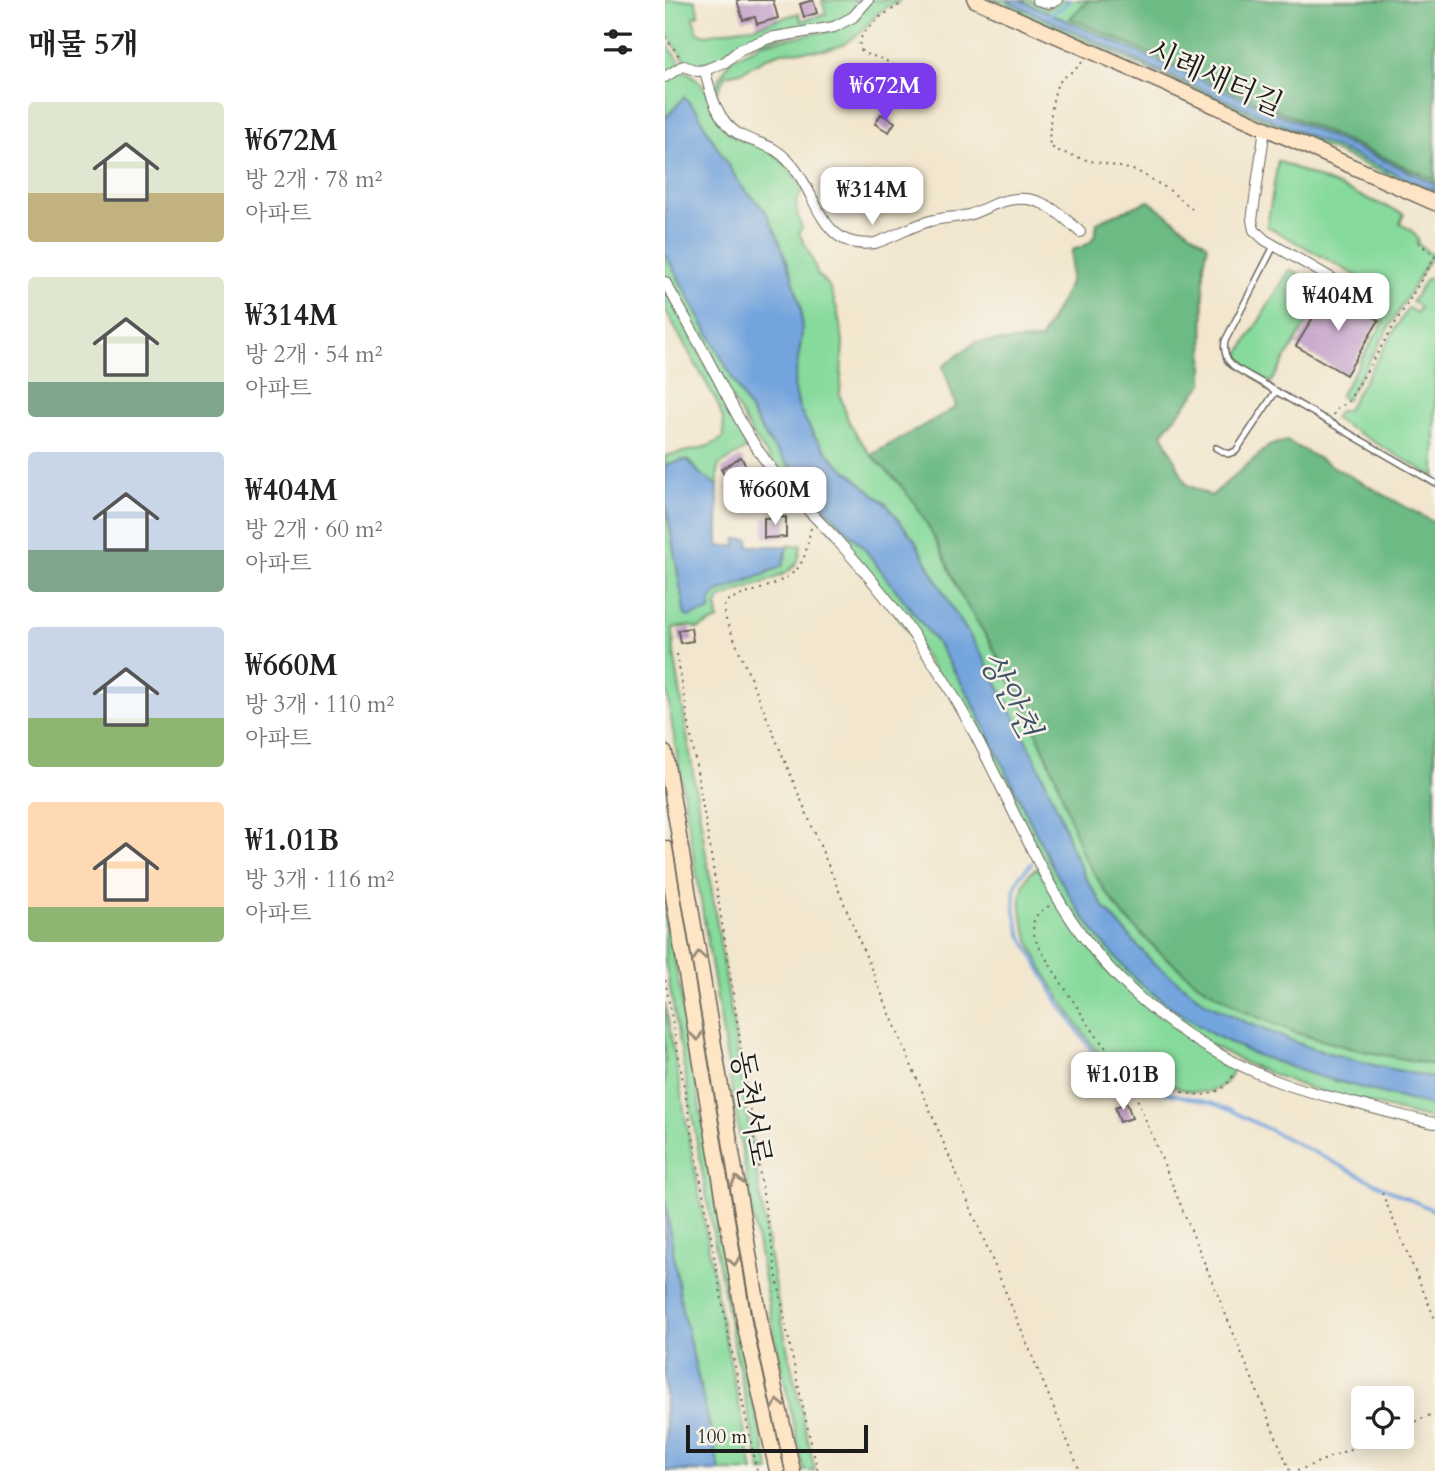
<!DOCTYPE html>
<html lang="ko">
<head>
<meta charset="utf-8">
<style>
	:root { --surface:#fff; --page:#f2f2f2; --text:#222; --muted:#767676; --accent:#7c3aed }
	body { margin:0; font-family:Cardo,"Noto Serif KR",serif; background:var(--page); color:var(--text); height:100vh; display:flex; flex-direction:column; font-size:26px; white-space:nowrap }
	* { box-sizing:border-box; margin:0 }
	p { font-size:23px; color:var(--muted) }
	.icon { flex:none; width:38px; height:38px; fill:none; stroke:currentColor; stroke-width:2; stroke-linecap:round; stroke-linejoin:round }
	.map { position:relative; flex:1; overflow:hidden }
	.side { display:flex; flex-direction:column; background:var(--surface); width:665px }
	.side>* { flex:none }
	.controls { position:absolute; left:686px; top:1386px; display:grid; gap:14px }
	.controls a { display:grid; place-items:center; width:63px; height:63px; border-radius:7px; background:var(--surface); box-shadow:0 4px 18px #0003; font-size:35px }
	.scale { position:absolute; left:21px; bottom:18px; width:182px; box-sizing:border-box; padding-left:7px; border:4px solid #1c1c1c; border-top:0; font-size:19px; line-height:24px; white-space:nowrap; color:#1c1c1c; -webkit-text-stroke:5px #f7f3e8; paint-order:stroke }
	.price { position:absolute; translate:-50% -60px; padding:0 16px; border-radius:14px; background:#fff; color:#222; font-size:23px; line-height:46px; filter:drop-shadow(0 2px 4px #0008) }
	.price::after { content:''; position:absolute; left:50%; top:42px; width:21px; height:16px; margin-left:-10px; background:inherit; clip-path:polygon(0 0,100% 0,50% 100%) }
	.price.on { background:var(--accent); color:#fff }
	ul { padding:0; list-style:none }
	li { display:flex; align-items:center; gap:21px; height:175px; padding:0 28px }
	li span { display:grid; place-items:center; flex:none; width:196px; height:140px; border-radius:7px; color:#555 }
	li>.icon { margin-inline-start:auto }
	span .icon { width:84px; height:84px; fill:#fffc; stroke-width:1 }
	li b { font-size:30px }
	h2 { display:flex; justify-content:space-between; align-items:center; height:84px; padding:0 28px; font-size:30px }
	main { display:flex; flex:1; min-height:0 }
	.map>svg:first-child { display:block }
</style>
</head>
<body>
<main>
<section class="side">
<h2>매물 5개<svg class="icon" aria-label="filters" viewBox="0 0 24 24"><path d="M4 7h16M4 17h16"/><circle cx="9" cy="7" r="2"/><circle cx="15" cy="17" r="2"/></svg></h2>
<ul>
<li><span style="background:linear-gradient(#dfe7d0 65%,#c2b280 0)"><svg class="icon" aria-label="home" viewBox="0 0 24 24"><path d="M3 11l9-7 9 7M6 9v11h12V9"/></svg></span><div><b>₩672M</b><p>방 2개 · 78 m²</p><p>아파트</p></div></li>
<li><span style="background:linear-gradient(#dfe7d0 75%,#7fa58c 0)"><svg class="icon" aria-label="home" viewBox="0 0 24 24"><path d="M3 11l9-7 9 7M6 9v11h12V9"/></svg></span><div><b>₩314M</b><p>방 2개 · 54 m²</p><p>아파트</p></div></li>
<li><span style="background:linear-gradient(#c9d6e8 70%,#7fa58c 0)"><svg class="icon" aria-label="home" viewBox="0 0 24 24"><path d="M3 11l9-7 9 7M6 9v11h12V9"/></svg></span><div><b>₩404M</b><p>방 2개 · 60 m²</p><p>아파트</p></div></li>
<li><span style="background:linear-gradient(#c9d6e8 65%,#8fb573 0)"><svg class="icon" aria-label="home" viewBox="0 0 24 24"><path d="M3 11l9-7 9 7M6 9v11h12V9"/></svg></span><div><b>₩660M</b><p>방 3개 · 110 m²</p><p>아파트</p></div></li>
<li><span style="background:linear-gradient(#ffd9b3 75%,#8fb573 0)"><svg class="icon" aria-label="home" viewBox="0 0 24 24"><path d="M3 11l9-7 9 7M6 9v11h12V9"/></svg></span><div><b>₩1.01B</b><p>방 3개 · 116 m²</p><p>아파트</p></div></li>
</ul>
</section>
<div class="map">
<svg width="770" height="1471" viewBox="0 0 770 1471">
	<rect width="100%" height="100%" fill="#f7f3e8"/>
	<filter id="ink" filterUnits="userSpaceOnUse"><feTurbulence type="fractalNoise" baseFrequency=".0143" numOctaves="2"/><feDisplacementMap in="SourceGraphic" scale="14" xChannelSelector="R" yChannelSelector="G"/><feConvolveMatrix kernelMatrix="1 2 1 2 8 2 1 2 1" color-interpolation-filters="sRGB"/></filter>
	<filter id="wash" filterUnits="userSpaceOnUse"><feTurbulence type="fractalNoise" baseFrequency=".00686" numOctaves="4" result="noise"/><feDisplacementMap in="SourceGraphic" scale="28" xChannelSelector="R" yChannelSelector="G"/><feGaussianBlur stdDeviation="1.57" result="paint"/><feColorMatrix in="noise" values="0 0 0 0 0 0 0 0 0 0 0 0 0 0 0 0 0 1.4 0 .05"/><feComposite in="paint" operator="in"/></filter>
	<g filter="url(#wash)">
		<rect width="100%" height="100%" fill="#f2e6ce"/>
		<path fill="#86da9c" stroke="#517b5c" stroke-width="2" d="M0 0H30L34 15 28 17 32 32 41 35 76 28 88 27 134 13 136 21 161 14 157 0H161L162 2 167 0H200L193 8 175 22 76 46 57 57 28 66 22 63 0 32Z
			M206 0H233V3L222 7 213 13 194 34 177 45 161 50 117 52 103 57 76 72 61 75 51 94 48 91 65 60 98 43 169 30Z
			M327 0H340L497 72 766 189 770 191V196Z
			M355 0H365L383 8 389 6 396 0H423L405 18 770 180V184Z
			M0 42 14 60 17 70C42 79 52 111 63 132 74 142 87 142 100 148 115 156 131 175 138 190L131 201 133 217 137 228 134 233 146 256 153 275 164 286 172 309 178 341 175 395 183 420 193 437 206 455 232 481 252 506 278 554 296 596 325 642 372 733 438 888 458 915 493 951 532 983 579 1011 631 1033 689 1049 770 1065V1078L712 1066 648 1049 582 1023 541 1003 487 962 439 907 420 877 407 850 394 812 317 655 286 606 250 541 222 505 169 460 149 436 134 408 129 386 132 362 127 275 113 237 100 210 76 186 44 134 32 111 0 119Z
			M613 161 739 214 735 223 748 232 754 241 752 243 767 255 681 400 675 396 719 321 705 311 717 290 602 226Z
			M0 253 83 407 104 442 166 514 198 547 274 646 306 699 388 868 413 909 437 942 473 982 510 1010 547 1034 589 1054 649 1075 770 1107V1120L640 1087 578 1062 528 1035 483 1002 436 954 402 908 316 740 198 565 114 471 87 434 0 277Z
			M625 269 661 290 606 383 575 365 570 361Z
			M770 278V477L669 419 674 411H681L743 308 752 313 755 307 747 302 761 279Z
			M0 289 78 434 81 449 53 466V486L35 474 24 461 18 460 0 465V456C20 450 42 451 59 437L58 419 52 402 0 310Z
			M0 498 20 615 46 607V601L51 593 101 574 120 559 122 546 136 545C135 551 135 557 132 562 123 580 74 588 55 599L52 607 53 620 32 629 26 626 8 628 9 653 108 1276 122 1347 150 1471H139L109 1334 91 1236 0 682Z
			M373 868 439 967 570 1066C553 1113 504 1085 474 1070L469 1077H465L443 1065 434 1055C408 1016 340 931 359 884 362 876 365 871 373 868Z
			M0 902 72 1326 88 1401 105 1471H96C57 1302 31 1131 0 961Z
			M0 1003 58 1328 88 1471H55L17 1309 0 1198Z"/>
		<path fill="#6cba84" stroke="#446b50" stroke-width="2" d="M424 0H770V180L405 18Z
			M484 201 543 245 539 264 538 384 497 433 521 484 546 496 605 445 622 441 770 523V1065L689 1049 631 1033 579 1011 532 983 493 951 458 915 438 888 416 851 391 777 372 733 325 642 296 596 278 554 252 506 232 481 206 455 291 407 278 366 311 342 375 340 405 283 407 250C425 245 430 242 432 223L438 219Z"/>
		<path fill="#73a4dd" stroke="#48607c" stroke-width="2" d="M340 0H355L736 168 770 184V191L497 72Z
			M19 97 32 111 44 134 76 186 100 210 113 237 127 275 136 308 137 334 129 386 134 408 149 436 169 460 222 505 250 541 286 606 317 655 343 704 371 760 394 812 407 850 420 877 439 907 487 962 541 1003 582 1023 648 1049 712 1066 770 1078V1107L649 1075 589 1054 547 1034 510 1010 473 982 437 942 413 909 388 868 306 699 274 646 198 547 166 514 104 442 83 407 0 253V119Z
			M18 460 24 461 35 474 53 486V546H71V539H84V546H122L118 565 111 569 51 593 46 601 45 611 23 617 20 615 0 498V465Z
			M0 1198 17 1309 55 1471H0Z"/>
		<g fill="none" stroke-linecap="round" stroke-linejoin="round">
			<path stroke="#73a4dd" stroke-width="3.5" d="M384 14 395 9 406 0
				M367 863 355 876 351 885 349 892 350 913 356 935 392 1000 437 1066 454 1080 463 1084 546 1103 567 1111 720 1188 770 1211"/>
		</g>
		<g id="blocks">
			<path fill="#c29fc9" d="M72 0H108L113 18 92 24 90 17 78 20Z
				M148 0 152 13 139 17 135 4Z
				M216 114 230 122 224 132 210 124Z
				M664 291 714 320 681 375 631 346Z
				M76 457 82 468 76 472 86 490V495L71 496 70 475 62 479 56 469Z
				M121 517V537L99 538V518Z
				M26 628 28 641 15 643 13 630Z
				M462 1103 467 1118 455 1122 450 1107Z"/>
		</g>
	</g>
	<g filter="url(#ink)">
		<use href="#blocks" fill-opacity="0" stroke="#67635a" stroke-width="2"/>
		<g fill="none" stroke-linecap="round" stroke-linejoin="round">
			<defs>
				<path id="lane" d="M609 246 560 341C558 352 562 362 571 368L770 483
					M551 448 563 454 571 451 611 391"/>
				<path id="street" d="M372 0 383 3 392 0
					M40 70C45 93 52 122 75 135 96 146 108 143 126 164 154 195 155 251 210 243 229 237 246 226 265 221 278 217 290 218 303 215 314 212 323 206 333 203 369 190 390 208 415 232
					M0 77 16 67 19 66 32 71 40 70 60 62 76 49 104 38 169 27 188 17 203 0
					M600 128 587 220 589 230 600 240 701 298
					M0 282C17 311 33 341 49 371 66 403 81 435 103 464 122 491 148 514 171 539 206 577 238 618 267 661 315 733 346 813 387 888 436 977 515 1043 609 1080 634 1090 662 1096 689 1103 716 1110 742 1118 770 1123"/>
				<path id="secondary" d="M310 0 770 203
					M0 753 96 1325 128 1471
					M0 848 80 1327 112 1471"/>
			</defs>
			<use href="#lane" stroke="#67635a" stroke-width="8"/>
			<use href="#street" stroke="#67635a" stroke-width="12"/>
			<use href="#secondary" stroke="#67635a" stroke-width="17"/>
			<path stroke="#67635a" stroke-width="2" stroke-dasharray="2 5" stroke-linecap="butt" d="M239 0C234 8 221 11 213 19 206 25 188 40 197 51 200 55 208 56 212 57 229 64 245 74 261 83L266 88 268 99
				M0 37 14 56
				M417 62C411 71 399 75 393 84 387 94 383 134 385 145L390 150 425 161 442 164 472 171 503 189 527 209
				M211 105 228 65
				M668 415 672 408 683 402 770 257 753 242
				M146 528C143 540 142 554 135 565 124 583 85 592 65 599 58 604 58 609 60 617L415 1471
				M12 654C31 765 50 876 67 987 91 1150 113 1312 153 1471
				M384 906C368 915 365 923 371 941 386 968 403 993 420 1019 429 1032 438 1047 450 1057 468 1073 503 1091 528 1094 545 1097 560 1091 568 1075
				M0 980 62 1328 92 1471
				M475 1074 468 1089 625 1471
				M717 1193 770 1319
				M737 1427 770 1413
				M632 1471 714 1437"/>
			<use href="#lane" stroke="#fff" stroke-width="5"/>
			<use href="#street" stroke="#fff" stroke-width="10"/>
			<use href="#secondary" stroke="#fee5c5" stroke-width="14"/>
		</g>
		<defs><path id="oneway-chevron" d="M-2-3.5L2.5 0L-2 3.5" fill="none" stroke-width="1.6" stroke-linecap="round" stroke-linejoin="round" transform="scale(1.75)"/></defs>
		<g stroke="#988b79">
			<use href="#oneway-chevron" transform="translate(34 956) rotate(-99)"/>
			<use href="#oneway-chevron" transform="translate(32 1036) rotate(80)"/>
			<use href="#oneway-chevron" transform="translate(72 1181) rotate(-100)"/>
			<use href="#oneway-chevron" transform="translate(69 1261) rotate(81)"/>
			<use href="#oneway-chevron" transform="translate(113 1404) rotate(-102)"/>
		</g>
	</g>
	<g text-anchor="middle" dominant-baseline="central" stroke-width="5" stroke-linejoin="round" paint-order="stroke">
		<g font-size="30" fill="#1c1c1c" stroke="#f7f3e8">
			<text transform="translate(550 78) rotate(24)">시례새터길</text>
			<text transform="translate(86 1108) rotate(80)">동천서로</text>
		</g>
		<g font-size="32" font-style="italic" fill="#3f5269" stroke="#f7f3e8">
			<text transform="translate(344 695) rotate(62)">상안천</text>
		</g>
	</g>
</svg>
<div class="controls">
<a><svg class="icon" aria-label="locate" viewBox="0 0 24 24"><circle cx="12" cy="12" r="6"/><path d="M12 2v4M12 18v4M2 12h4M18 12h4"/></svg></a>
</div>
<div class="scale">100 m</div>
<b class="price on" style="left:220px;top:123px">₩672M</b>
<b class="price" style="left:207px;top:227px">₩314M</b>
<b class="price" style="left:673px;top:333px">₩404M</b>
<b class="price" style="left:110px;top:527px">₩660M</b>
<b class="price" style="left:458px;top:1112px">₩1.01B</b>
</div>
</main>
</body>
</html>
